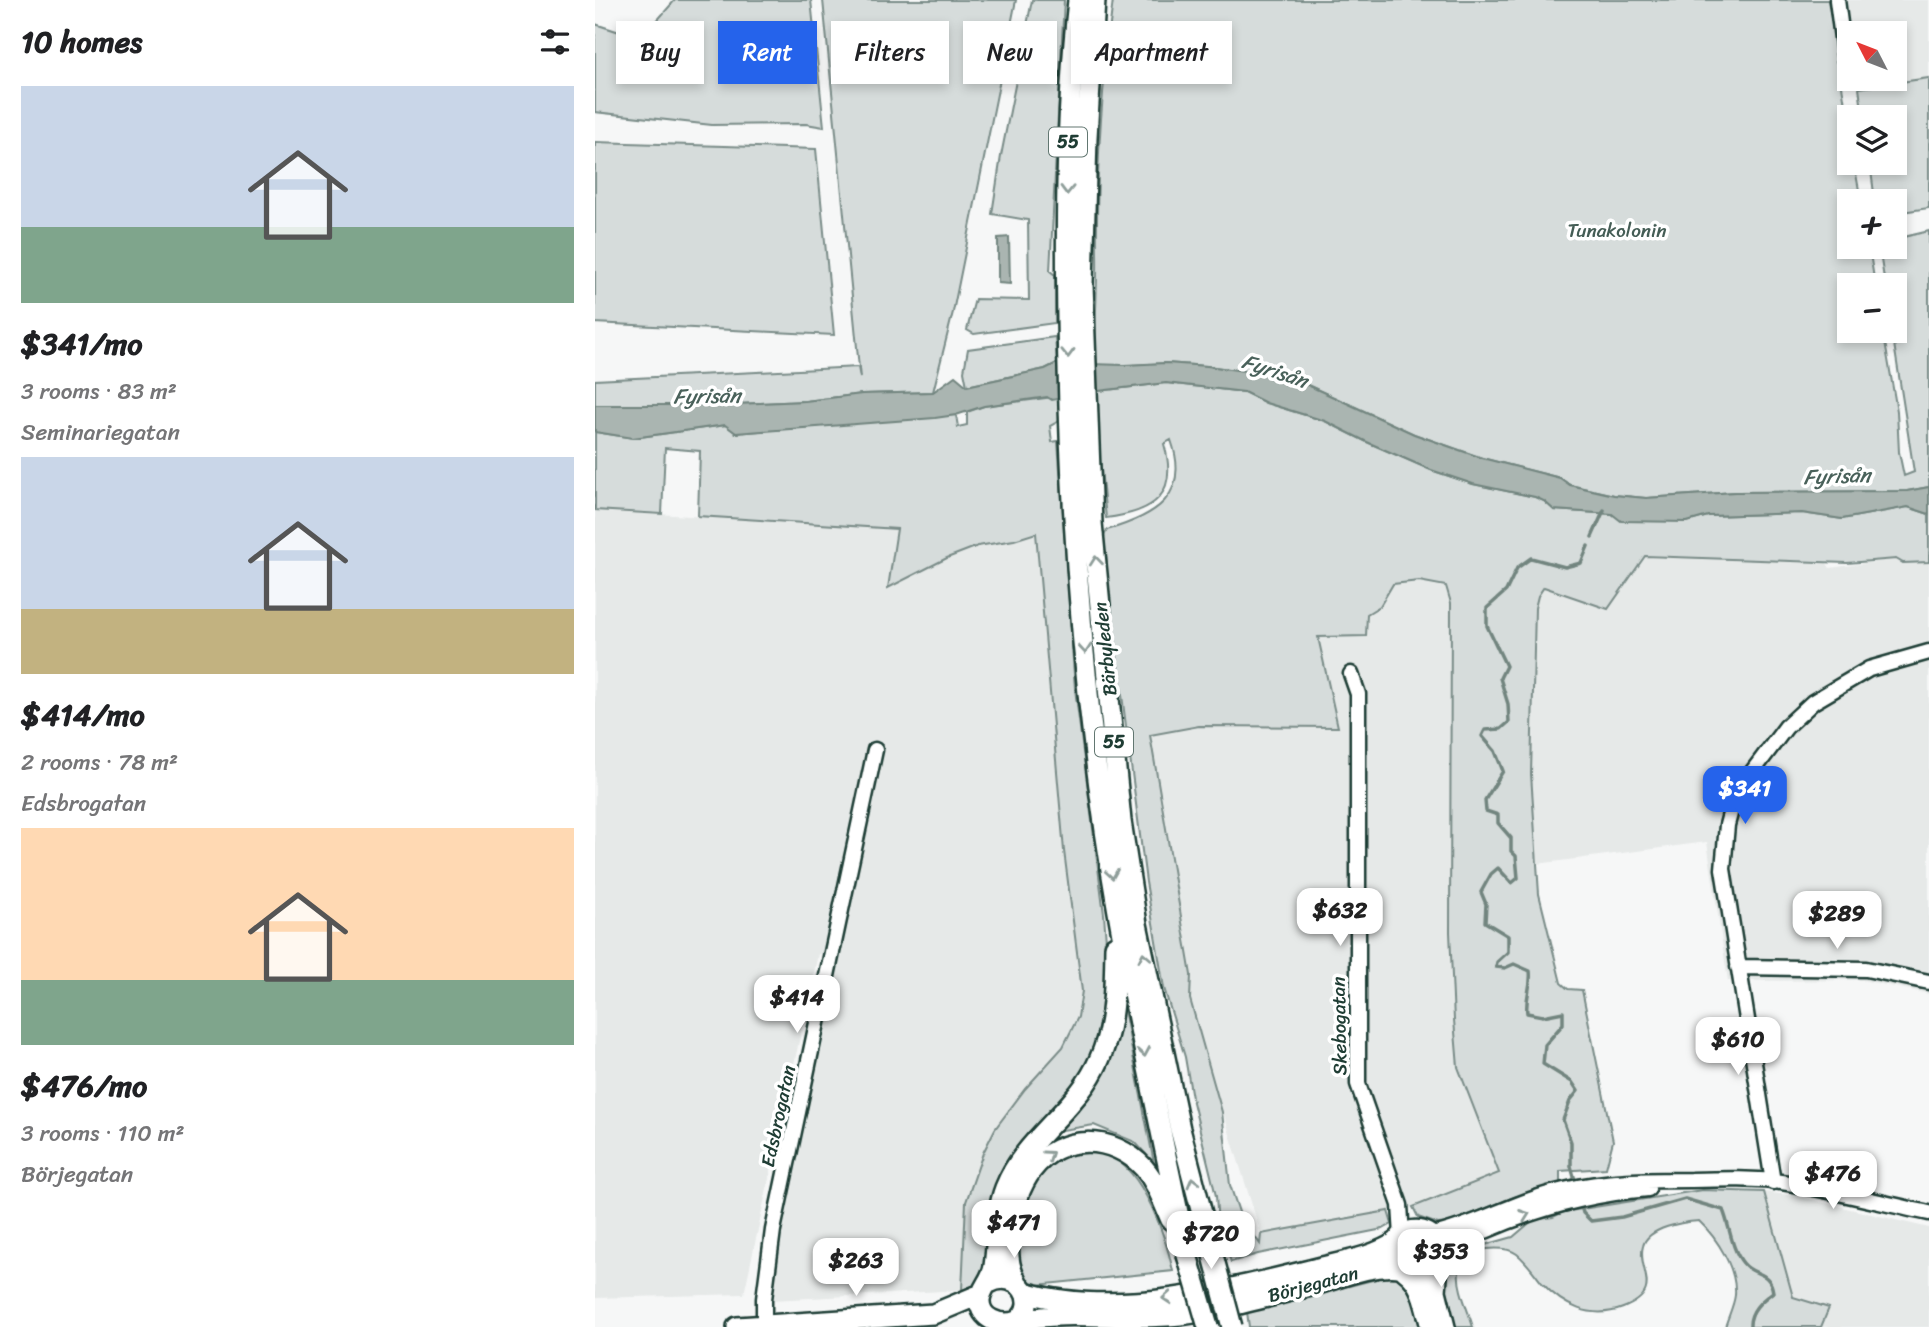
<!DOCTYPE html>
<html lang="en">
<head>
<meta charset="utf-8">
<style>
	:root { --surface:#fff; --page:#f2f2f2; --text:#202124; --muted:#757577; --accent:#2563eb }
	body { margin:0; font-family:Sriracha,sans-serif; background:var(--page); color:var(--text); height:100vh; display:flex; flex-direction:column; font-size:26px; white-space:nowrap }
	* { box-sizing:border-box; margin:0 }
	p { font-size:23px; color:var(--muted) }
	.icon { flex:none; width:38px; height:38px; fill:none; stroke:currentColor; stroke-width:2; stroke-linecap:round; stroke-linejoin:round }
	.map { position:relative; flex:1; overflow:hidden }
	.drawer { display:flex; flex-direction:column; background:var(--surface); width:595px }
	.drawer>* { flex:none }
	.banner { position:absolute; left:21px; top:21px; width:665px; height:63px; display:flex; gap:14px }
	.needle { width:46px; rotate:312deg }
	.tools { position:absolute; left:1242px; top:21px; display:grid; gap:14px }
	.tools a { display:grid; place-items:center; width:70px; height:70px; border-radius:0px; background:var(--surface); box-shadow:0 4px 10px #0003; font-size:35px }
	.price { position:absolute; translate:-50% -60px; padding:0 16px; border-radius:14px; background:#fff; color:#222; font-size:23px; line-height:46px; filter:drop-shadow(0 2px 4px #0008) }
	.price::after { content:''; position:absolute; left:50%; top:42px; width:21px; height:16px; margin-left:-10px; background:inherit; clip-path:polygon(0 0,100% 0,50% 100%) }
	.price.selected { background:var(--accent); color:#fff }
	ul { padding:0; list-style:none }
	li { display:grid; align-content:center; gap:14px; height:371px; padding:0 21px }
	li span { display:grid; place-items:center; height:217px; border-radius:0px; color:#555 }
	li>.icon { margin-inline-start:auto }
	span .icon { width:126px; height:126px; fill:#fffc; stroke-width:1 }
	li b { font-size:30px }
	h2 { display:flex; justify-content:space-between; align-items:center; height:84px; padding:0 21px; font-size:30px }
	.chip { padding:0 24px; border-radius:0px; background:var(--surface); box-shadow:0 4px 10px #0003; font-size:24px; line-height:63px }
	.chip.selected { background:var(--accent); color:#fff }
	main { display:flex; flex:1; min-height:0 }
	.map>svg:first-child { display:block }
</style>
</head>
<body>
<main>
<section class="drawer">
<h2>10 homes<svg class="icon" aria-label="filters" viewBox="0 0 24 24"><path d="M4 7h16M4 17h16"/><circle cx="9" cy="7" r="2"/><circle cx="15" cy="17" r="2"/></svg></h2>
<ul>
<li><span style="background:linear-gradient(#c9d6e8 65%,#7fa58c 0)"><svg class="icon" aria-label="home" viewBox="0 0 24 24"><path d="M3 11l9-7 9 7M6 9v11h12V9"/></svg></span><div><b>$341/mo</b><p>3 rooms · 83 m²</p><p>Seminariegatan</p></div></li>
<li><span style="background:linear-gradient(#c9d6e8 70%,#c2b280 0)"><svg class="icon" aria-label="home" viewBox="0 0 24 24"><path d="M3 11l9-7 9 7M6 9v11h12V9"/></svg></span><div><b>$414/mo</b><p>2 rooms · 78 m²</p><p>Edsbrogatan</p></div></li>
<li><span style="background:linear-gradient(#ffd9b3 70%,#7fa58c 0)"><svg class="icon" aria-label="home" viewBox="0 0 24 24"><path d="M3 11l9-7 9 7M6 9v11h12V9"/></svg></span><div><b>$476/mo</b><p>3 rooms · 110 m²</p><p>Börjegatan</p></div></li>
</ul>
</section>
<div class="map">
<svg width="1334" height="1327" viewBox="0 0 1334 1327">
	<rect width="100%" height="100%" fill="#f6f7f7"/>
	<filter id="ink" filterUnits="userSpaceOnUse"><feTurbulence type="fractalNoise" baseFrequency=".0143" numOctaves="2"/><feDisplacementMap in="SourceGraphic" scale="14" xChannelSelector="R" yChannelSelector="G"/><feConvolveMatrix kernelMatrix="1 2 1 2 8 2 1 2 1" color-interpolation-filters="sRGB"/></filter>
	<g filter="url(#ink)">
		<path fill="#e6e9e8" d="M1251 0H1334V78L1264 88 1262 79H1300V33H1256Z
			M0 510 302 529 293 588 352 558 383 546 419 540 441 533 469 851 487 991 483 1017 468 1047 430 1089 400 1129 388 1153 371 1202 367 1290 177 1300 185 1213 245 956 223 954 149 1294 0 1298Z
			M1049 556 1231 562 1235 568 1301 559 1308 563 1334 562V994L1267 980 1133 981 1112 842 942 864 936 774 937 677 940 608 943 596 949 587Z
			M719 567 857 572 855 932 859 1020 863 1067 904 1174 818 1207 666 1234 609 1051 595 999 596 975 555 735 604 726 743 727 723 637Z
			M1169 1192 1201 1196 1334 1228V1327H1226L1234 1308 1198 1297Z"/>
		<path fill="#d6dcdb" stroke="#7a8c88" stroke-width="2" d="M80 0H216L229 127 211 124 117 125 0 112V24L46 39Z
			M228 0H421L358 312 338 392 267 394 211 401 118 405H0V380L263 367 265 378Z
			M437 0H469L455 271 460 275V323L379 334 372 330 380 299 434 300 433 220 397 214 406 156Z
			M518 0H1233L1255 135V163H1259L1266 201H1255V247H1274L1280 285H1255V331H1288L1302 411 1304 452 1309 476 1319 472 1297 331H1300V285H1290L1284 247H1300V239L1334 231V487L1312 491 1140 492 1051 498 1019 495 974 485 965 478 887 458 819 434 695 377 612 366 571 363 500 367C499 329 503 291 502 253 501 169 507 84 518 0Z
			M1334 78V208L1300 213V201H1280L1275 163H1300V117H1268L1264 88Z
			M0 142 221 149 239 335 0 323Z
			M460 337 462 363 450 369 372 386 369 371 373 349Z
			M571 383 649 392 671 403 730 421 772 442 836 470 878 484 940 497 949 501 959 510 1017 514 1092 522 1113 516 1207 513 1247 519 1313 507 1334 514V562L1308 563 1301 559 1252 563 1050 556 1013 609 949 587 943 596 940 608 936 774 944 894 966 983 973 989 987 990 1018 1141 1011 1168 965 1171V1184L919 1197 854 1223 843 1224 823 1217 818 1207 904 1173 863 1067 859 1020 855 932 856 603 851 586 824 581 798 584 785 606 772 614 771 636 723 637 743 727 604 726 555 735 596 975 595 999 627 1112 635 1185 645 1215 665 1244 666 1234 793 1211 797 1224 788 1229 663 1254 636 1262 623 1225 621 1196 597 1098 590 1057 569 988 551 882 512 578 509 536 512 530C560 516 596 496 576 440L569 444C584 495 559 512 511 518L502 430 503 391Z
			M466 396V420L455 426 457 442 463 441 480 689 509 914 513 970 508 1025 493 1067 419 1154 398 1194 392 1245 391 1281 383 1289 377 1286 367 1290 371 1202 388 1153 400 1129 430 1089 468 1047 483 1017 487 991 469 851 441 533 419 540 383 546 352 558 293 588 302 529 103 516 105 451 70 448 67 514 0 510V432L38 438 131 425 141 433 361 415 363 427 372 425V412L389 406Z
			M527 999 559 1163 540 1142 499 1125 461 1131Z
			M493 1151C500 1152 508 1153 514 1156 549 1170 571 1238 578 1271L432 1286 420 1253 427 1205 443 1173 473 1153Z
			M1107 1190 1169 1192 1198 1297 1234 1308 1226 1327H1130C1133 1317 1139 1305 1140 1295 1142 1269 1122 1238 1104 1221 1089 1222 1053 1227 1048 1246 1041 1270 1071 1291 1028 1308 996 1320 968 1306 947 1283 939 1273 932 1262 922 1254 914 1248 902 1248 892 1249 844 1258 870 1298 878 1327H859L845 1273 865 1252 918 1237 938 1220 958 1217 968 1212Z
			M801 1274C822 1285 823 1305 827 1327H654L652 1312Z"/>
		<path fill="#aab5b1" stroke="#72857f" stroke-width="2" d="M414 237 415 284 403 283V238Z
			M462 363 529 365 571 363 612 366 695 377 819 434 887 458 965 478 975 485 1019 495 1051 498 1140 492 1312 491 1334 487V514L1313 507 1247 519 1207 513 1113 516 1092 522 1026 521 1017 514 959 510 949 501 940 497 878 484 836 470 772 442 730 421 671 403 649 392 571 383 503 391 457 400 452 397 389 406 361 415 340 418 141 433 130 425 38 438 0 432V405H118L210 401 267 394 338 392 360 376 372 386 450 369Z"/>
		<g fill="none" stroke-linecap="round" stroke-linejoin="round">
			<path stroke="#72857f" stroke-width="3.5" d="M997 537 1009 510
				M981 1184 976 1166V1142L968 1120 975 1101 983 1091 977 1082 948 1064 950 1045 968 1024V1012L948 1016 932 1013C930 996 937 987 935 971L919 964 910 968 901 967 902 962 913 952V936L890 922 891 904 886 892 896 874 903 868 917 883 923 878 921 856 916 851V838L903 823V815L891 811 890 800 908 771 900 751 887 736 890 730 906 729 914 722 913 704 905 678 911 666 892 626V608L911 591 922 568 936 558 970 567 986 563 993 546
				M985 1202 988 1213 996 1221 1027 1217 1090 1199 1128 1210C1135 1227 1136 1248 1148 1263 1159 1277 1175 1270 1178 1292 1166 1301 1154 1311 1155 1327"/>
			<defs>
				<path id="minor" d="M1242 0 1250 61 1255 66
					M756 674 763 694V1084L805 1205 807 1236
					M1143 967 1271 969 1334 982
					M1178 1182 1128 869 1132 825 1140 795 1191 727 1218 702 1274 669 1334 652
					M838 1235C883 1225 923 1200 969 1190 1011 1180 1053 1180 1096 1180 1128 1179 1161 1178 1193 1183 1240 1191 1287 1203 1334 1213
					M846 1254C860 1244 875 1238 890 1231 943 1208 996 1194 1053 1189
					M169 1327V1299L178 1230 280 750"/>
				<path id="major" d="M483 0C470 122 470 246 473 368 477 550 492 733 523 912 543 1027 568 1141 592 1255
					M500 0 492 137 488 285 497 523 526 821 542 924 585 1129 616 1248
					M843 1264 841 1291 850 1327
					M815 1274C834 1279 849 1266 845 1246 833 1222 799 1226 800 1254 801 1266 809 1269 816 1276 828 1288 831 1310 836 1327
					M422 1282C412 1266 413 1249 415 1230 418 1210 424 1187 437 1170 466 1133 518 1134 549 1168 562 1183 568 1202 576 1220
					M394 1283C423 1268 446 1303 422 1321 406 1327 384 1319 385 1300 386 1288 397 1280 399 1266 403 1239 400 1214 410 1188 424 1152 454 1129 478 1100 520 1053 519 1005 520 946
					M430 1292C518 1319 635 1290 723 1268 751 1261 779 1257 803 1241
					M424 1320C477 1310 531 1321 585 1315 629 1310 673 1296 716 1286 745 1278 774 1264 804 1267
					M142 1327 338 1314 386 1294"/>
			</defs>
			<use href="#minor" stroke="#1f3d34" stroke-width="19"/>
			<use href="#major" stroke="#1f3d34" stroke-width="24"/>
			<use href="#minor" stroke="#fff" stroke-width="14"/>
			<use href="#major" stroke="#fff" stroke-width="19"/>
			<defs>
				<path id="major-bridge" d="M616 1248 637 1327
					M592 1255 613 1327"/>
			</defs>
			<use href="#major-bridge" stroke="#1f3d34" stroke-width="24" stroke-linecap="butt"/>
			<use href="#major-bridge" stroke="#fff" stroke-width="19"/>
		</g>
		<defs><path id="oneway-chevron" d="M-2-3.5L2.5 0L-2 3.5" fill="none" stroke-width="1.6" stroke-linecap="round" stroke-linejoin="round" transform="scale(1.75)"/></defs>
		<g stroke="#8f9e9a">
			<use href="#oneway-chevron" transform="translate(472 190) rotate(91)"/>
			<use href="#oneway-chevron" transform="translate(473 353) rotate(89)"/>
			<use href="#oneway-chevron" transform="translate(501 561) rotate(-96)"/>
			<use href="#oneway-chevron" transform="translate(490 649) rotate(85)"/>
			<use href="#oneway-chevron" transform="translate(517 874) rotate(81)"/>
			<use href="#oneway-chevron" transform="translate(549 957) rotate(-101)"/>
			<use href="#oneway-chevron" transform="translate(549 1052) rotate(80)"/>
			<use href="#oneway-chevron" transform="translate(454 1155) rotate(-35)"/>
			<use href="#oneway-chevron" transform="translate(598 1182) rotate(-105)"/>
			<use href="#oneway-chevron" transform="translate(930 1215) rotate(-20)"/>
			<use href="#oneway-chevron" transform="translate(572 1298) rotate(176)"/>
		</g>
	</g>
	<g text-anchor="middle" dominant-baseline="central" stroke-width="7" stroke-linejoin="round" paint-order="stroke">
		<g fill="#fff" stroke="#627771" stroke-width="2">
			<rect x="454" y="127.5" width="38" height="29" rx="5"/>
			<rect x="500" y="727.5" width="38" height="29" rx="5"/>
		</g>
		<g font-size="18" font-weight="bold" fill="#1f3d34">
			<text x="473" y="142">55</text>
			<text x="519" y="742">55</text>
		</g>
		<g font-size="19" fill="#445d55" stroke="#fff">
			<text x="1022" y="230">Tunakolonin</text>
		</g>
		<g font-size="19" fill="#1f3d34" stroke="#fff">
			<text transform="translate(510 649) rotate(-96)">Bärbyleden</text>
			<text transform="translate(744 1026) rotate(-91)">Skebogatan</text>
			<text transform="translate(183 1116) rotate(-78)">Edsbrogatan</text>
			<text transform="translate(718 1284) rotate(-15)">Börjegatan</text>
		</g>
		<g font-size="21" font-style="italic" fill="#49615a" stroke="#fff">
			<text transform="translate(680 371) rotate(18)">Fyrisån</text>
			<text transform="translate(112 396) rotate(-1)">Fyrisån</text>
			<text transform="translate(1242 476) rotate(-2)">Fyrisån</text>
		</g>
	</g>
</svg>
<div class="tools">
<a><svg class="needle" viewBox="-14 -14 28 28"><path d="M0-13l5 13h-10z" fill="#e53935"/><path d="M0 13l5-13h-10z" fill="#757577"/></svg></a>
<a><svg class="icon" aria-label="layers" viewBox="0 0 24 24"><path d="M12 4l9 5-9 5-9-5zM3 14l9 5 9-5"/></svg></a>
<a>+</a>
<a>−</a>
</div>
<b class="price selected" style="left:1150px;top:826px">$341</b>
<b class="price" style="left:745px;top:948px">$632</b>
<b class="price" style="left:1242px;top:951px">$289</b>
<b class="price" style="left:202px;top:1035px">$414</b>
<b class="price" style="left:1143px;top:1077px">$610</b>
<b class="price" style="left:1238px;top:1211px">$476</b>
<b class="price" style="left:419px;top:1260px">$471</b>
<b class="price" style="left:616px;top:1271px">$720</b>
<b class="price" style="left:846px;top:1289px">$353</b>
<b class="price" style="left:261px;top:1298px">$263</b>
<div class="banner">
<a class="chip">Buy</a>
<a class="chip selected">Rent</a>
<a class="chip">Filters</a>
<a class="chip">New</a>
<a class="chip">Apartment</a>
</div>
</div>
</main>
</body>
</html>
